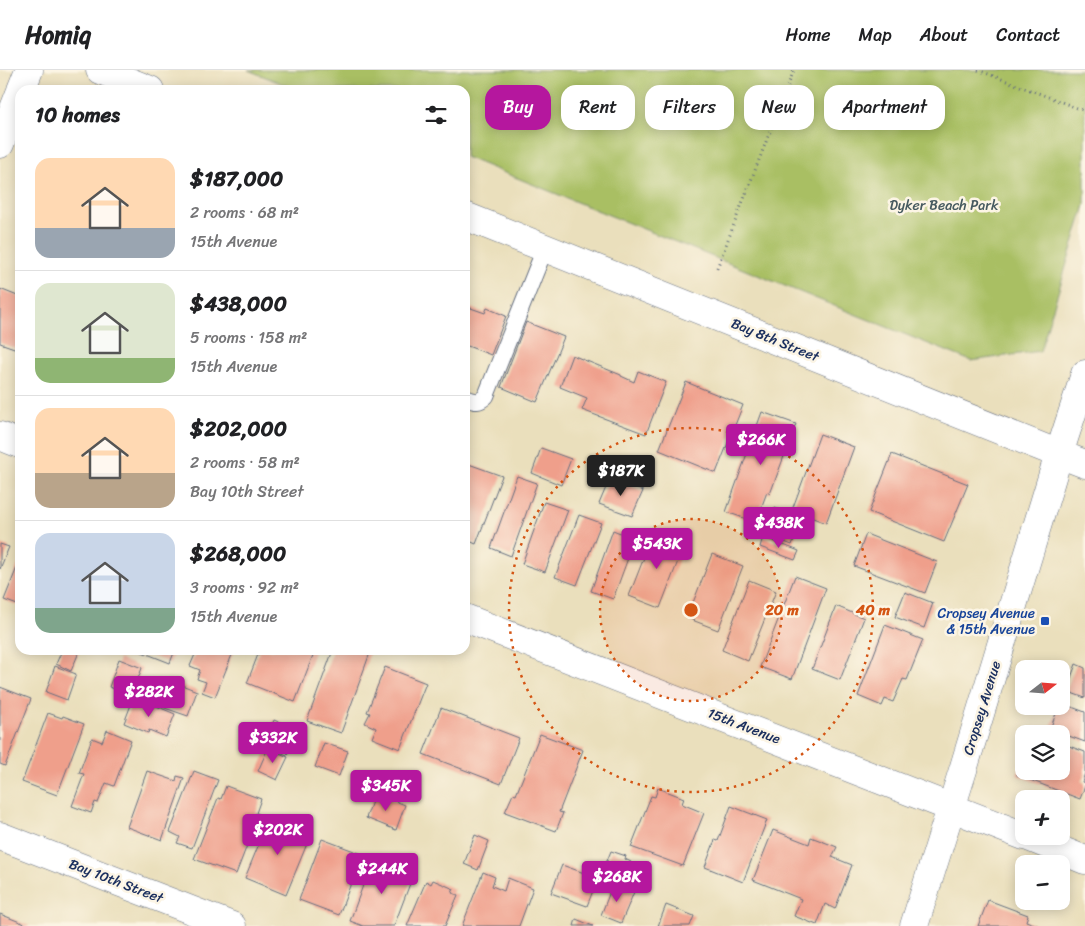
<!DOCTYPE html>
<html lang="en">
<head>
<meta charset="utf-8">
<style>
	:root { --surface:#fff; --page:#f6f6f6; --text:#202124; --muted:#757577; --line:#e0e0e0; --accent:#b5179e }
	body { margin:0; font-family:Sriracha,sans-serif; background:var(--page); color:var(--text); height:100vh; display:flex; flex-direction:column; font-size:19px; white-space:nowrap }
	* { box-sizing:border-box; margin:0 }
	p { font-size:16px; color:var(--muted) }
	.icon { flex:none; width:28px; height:28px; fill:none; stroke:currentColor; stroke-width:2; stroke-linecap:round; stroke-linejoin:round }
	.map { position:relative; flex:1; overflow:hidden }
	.sheet { position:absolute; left:15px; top:15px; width:455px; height:570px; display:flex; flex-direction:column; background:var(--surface); border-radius:15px; box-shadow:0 2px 12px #0003 }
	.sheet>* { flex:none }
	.banner { position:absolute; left:485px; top:15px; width:475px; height:45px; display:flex; gap:10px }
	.needle { width:32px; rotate:73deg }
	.fabs { position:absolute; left:1015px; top:590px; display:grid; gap:10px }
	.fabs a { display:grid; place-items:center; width:55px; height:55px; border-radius:10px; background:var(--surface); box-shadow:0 2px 12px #0003; font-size:25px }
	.price { position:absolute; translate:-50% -42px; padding:0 11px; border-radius:5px; background:var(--accent); color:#fff; font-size:16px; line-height:32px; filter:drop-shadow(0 1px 2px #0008) }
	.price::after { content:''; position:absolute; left:50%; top:30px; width:15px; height:11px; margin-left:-8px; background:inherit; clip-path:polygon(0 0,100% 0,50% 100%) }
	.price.selected { background:#222; color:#fff }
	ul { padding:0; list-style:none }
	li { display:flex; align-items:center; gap:15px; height:125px; padding:0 20px }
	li+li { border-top:1px solid var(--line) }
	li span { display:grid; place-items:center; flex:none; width:140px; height:100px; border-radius:15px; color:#555 }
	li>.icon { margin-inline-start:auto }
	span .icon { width:60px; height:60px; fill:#fffc; stroke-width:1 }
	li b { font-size:21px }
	h2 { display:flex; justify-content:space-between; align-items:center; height:60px; padding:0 20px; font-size:21px }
	.pill { padding:0 18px; border-radius:15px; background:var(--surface); box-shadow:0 2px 12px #0003; font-size:18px; line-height:45px }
	.pill.selected { background:var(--accent); color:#fff }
	header { display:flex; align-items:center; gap:30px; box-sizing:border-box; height:70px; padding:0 25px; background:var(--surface); border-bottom:1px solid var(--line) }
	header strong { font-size:24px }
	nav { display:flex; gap:28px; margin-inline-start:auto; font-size:18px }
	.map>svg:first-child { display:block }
</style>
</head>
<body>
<header>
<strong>Homiq</strong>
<nav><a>Home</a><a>Map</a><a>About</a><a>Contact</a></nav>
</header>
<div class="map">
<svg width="1085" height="856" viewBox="0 0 1085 856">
	<rect width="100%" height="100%" fill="#fcf5e5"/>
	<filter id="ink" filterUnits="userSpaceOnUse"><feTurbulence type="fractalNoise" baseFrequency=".02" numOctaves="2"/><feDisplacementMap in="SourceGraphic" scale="10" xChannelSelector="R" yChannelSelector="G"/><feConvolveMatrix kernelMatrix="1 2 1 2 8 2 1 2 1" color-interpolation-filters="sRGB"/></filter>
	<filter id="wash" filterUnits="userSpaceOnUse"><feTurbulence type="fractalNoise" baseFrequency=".0096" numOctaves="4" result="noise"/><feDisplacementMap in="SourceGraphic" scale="20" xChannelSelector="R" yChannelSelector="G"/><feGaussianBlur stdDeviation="1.12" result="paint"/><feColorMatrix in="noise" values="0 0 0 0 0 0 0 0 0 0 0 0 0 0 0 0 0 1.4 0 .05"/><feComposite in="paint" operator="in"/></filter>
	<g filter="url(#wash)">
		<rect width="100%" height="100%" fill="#eadfbc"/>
		<path fill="#a9bf64" stroke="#627761" d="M248 0H1085V135L1040 281 971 291 465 87V20H298Z"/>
		<g id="blocks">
			<path fill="#ef9f8b" d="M0 219 20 227V280L0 273Z
				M465 236 485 243 487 238 506 246 491 285 465 275Z
				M526 252 564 267 537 332 501 317Z
				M572 285 621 305V306L634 312 638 301 666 312 646 364 582 340 587 328 560 317Z
				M686 312 743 335 716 403 659 380Z
				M762 342 796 354 770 424 767 422 756 452 726 442Z
				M820 364 854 377 826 453 792 440Z
				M541 378 571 389 561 415 532 403Z
				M892 384 968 414 944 472 869 442Z
				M466 393 502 406 476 474 465 469V395Z
				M517 406 537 413 511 486 491 478Z
				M610 408 643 421 632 446 599 434Z
				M544 432 568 440 545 502 522 494Z
				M775 438 802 448 792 475 764 464Z
				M579 445 601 453 577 515 555 507Z
				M613 460 635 469 613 529 591 521Z
				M654 462 685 473 660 538 629 526Z
				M866 464 937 492 925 523 854 496Z
				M763 467 799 481 795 490 760 477Z
				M0 474 9 477 0 499Z
				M712 484 743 496 718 560 687 548Z
				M20 490V536L4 530Z
				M795 506 826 518 792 609 760 597Z
				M749 510 776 521 748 591 722 580Z
				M905 522 933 533 924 558 895 547Z
				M836 536 864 548 840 610 812 599Z
				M885 555 923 570 907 610 903 609 893 632 885 629 882 636 858 626Z
				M62 580H80L71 601 56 594Z
				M137 580H175L170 593Z
				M197 580H234L215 627 202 622 206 612 197 609 200 600 190 596Z
				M254 580H315L295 632 247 613 259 582Z
				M333 580H371L341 663 307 651Z
				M119 589 142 598 132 625 109 617Z
				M1076 594 1085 598V628L1066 621Z
				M55 596 76 604 67 630 46 622Z
				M385 597 426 613 400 679 372 668 376 658 365 653 370 643 367 642Z
				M169 610 197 621 188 646 159 636Z
				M0 617 31 629 5 696 0 694Z
				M134 627 175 644 166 667 149 660 148 663 124 653Z
				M1061 633 1085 642V672L1050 659 1059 636H1061Z
				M441 638 519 668 501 714 423 684Z
				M48 643 62 648 63 646 84 654 57 725 22 712Z
				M274 650 297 660 287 685 264 675Z
				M107 660 131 670 114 716 106 713 98 733 95 732 91 743 72 736 84 704 79 703 92 668 102 672Z
				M540 664 583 680 559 742 563 743 556 761 505 742 513 724 516 725Z
				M324 673 348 681 339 706 315 697Z
				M1061 673 1085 682V703L1082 712 1085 713V716L1080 729 1017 705 1024 689V701H1061Z
				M268 678 288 687 277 710 258 701Z
				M147 701 176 711 177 706 184 708 162 770 127 757Z
				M194 701 218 710 192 778 177 773 180 767 170 762Z
				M226 716 261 729 256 743 259 744 236 804 194 789 218 728 221 729Z
				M658 718 684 728 682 734 704 743 683 796 631 777 651 726 655 727Z
				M375 723 405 735 396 760 366 748Z
				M731 736 767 750 743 812 705 797 715 770 718 771Z
				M270 747 311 764 286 825 245 808Z
				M773 760 809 774 811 767 837 777 832 787 852 795 835 839 825 834 817 855 794 846 801 829 753 810Z
				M475 765 489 771 478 800 464 794Z
				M322 769 362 784 339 845 299 830Z
				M611 781 626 786 625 789 631 792 621 816 600 808Z
				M373 788 414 803 394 856H363L350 851Z
				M562 795 598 808 587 836 551 823Z
				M483 802 495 807 492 816 504 821 508 808 533 818 519 856H462Z
				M433 810 454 819 452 823 458 825 445 856H407L426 811 431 814Z
				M613 814 634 822 621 853 601 845Z
				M988 830 1028 845 1026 851 1039 856H978Z
				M666 835 694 846 690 856H658Z
				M0 844 30 856H0Z
				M576 849 593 856H574Z"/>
		</g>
	</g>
	<g filter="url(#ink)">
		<use href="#blocks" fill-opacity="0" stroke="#636d7f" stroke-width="1"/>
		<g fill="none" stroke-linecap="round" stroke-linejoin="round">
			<defs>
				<path id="service" d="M465 328C474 331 478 334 486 326L545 178"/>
				<path id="minor" d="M21 20 29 0
					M0 74 20 23
					M0 366 20 374
					M1059 384 1085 394
					M465 548 1024 766
					M0 766 232 856
					M1026 766 1085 790"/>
				<path id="secondary" d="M100 0 150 20
					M465 146 1059 384
					M914 856 963 700 1059 384 1085 304"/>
			</defs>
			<use href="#service" stroke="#636d7f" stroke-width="18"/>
			<use href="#minor" stroke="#636d7f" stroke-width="29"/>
			<use href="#secondary" stroke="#636d7f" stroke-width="29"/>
			<path stroke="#636d7f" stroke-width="3" stroke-dasharray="1 4" stroke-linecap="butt" d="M978 0 1085 41
				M717 198 794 0"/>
			<use href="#service" stroke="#fff" stroke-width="16"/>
			<use href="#minor" stroke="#fff" stroke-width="28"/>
			<use href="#secondary" stroke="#fff" stroke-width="28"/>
		</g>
	</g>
	<circle cx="691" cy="540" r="91" fill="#d45514" fill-opacity=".12"/>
	<g fill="none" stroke="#d45514" stroke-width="2.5" stroke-dasharray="2.5 5">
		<circle cx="691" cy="540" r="91"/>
		<circle cx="691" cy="540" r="182"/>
	</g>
	<rect fill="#1a4fb4" stroke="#fcf5e5" stroke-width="2" x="1040" y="546" width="10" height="10" rx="2.5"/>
	<g text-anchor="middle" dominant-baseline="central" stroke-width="5" stroke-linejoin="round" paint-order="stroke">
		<g font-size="14" fill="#465a60" stroke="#fcf5e5">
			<text x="944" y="135">Dyker Beach Park</text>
		</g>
		<g font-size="14" fill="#1b2f5e" stroke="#fcf5e5">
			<text transform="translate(775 270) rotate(22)">Bay 8th Street</text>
			<text transform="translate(982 638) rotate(-73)">Cropsey Avenue</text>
			<text transform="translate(744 656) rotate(21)">15th Avenue</text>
			<text transform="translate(116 811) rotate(21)">Bay 10th Street</text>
		</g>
		<g font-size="14" fill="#164399" stroke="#fcf5e5" text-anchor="end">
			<text x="1035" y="543">Cropsey Avenue<tspan x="1035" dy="16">&amp; 15th Avenue</tspan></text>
		</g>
	</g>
	<circle cx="691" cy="540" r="8" fill="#d45514" stroke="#fcf5e5" stroke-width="2.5"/>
	<g font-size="15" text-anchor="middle" font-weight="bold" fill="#d45514" stroke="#fcf5e5" stroke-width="5" stroke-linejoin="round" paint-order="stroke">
		<text x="782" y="545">20 m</text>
		<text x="873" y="545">40 m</text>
	</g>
</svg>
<div class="fabs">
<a><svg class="needle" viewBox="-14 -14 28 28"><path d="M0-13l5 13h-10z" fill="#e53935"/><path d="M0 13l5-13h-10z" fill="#757577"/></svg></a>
<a><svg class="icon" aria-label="layers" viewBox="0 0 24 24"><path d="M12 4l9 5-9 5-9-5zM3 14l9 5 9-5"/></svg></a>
<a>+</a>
<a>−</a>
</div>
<b class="price" style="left:761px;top:396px">$266K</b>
<b class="price selected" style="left:621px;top:427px">$187K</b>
<b class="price" style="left:779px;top:479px">$438K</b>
<b class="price" style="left:657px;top:500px">$543K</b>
<b class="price" style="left:149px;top:648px">$282K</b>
<b class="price" style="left:273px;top:694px">$332K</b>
<b class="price" style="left:386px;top:742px">$345K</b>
<b class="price" style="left:278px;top:786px">$202K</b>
<b class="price" style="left:382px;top:825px">$244K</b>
<b class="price" style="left:617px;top:833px">$268K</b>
<div class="banner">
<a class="pill selected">Buy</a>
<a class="pill">Rent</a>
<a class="pill">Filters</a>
<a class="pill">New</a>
<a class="pill">Apartment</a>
</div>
<section class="sheet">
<h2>10 homes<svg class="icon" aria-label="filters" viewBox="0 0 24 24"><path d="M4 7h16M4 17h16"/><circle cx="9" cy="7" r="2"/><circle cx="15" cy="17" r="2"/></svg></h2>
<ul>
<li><span style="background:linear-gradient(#ffd9b3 70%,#9aa5b1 0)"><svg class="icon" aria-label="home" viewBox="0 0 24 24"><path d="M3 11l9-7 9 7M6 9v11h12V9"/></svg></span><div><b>$187,000</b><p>2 rooms · 68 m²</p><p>15th Avenue</p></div></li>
<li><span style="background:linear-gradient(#dfe7d0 75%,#8fb573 0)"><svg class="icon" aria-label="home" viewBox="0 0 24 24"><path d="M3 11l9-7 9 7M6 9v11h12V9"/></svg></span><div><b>$438,000</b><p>5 rooms · 158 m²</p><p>15th Avenue</p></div></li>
<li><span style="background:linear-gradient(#ffd9b3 65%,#b9a48a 0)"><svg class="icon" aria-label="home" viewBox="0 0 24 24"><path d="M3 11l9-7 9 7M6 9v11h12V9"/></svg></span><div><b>$202,000</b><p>2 rooms · 58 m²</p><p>Bay 10th Street</p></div></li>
<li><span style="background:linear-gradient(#c9d6e8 75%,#7fa58c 0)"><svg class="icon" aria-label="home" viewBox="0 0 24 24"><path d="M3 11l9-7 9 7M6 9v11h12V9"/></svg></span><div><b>$268,000</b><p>3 rooms · 92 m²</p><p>15th Avenue</p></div></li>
</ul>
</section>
</div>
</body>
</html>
